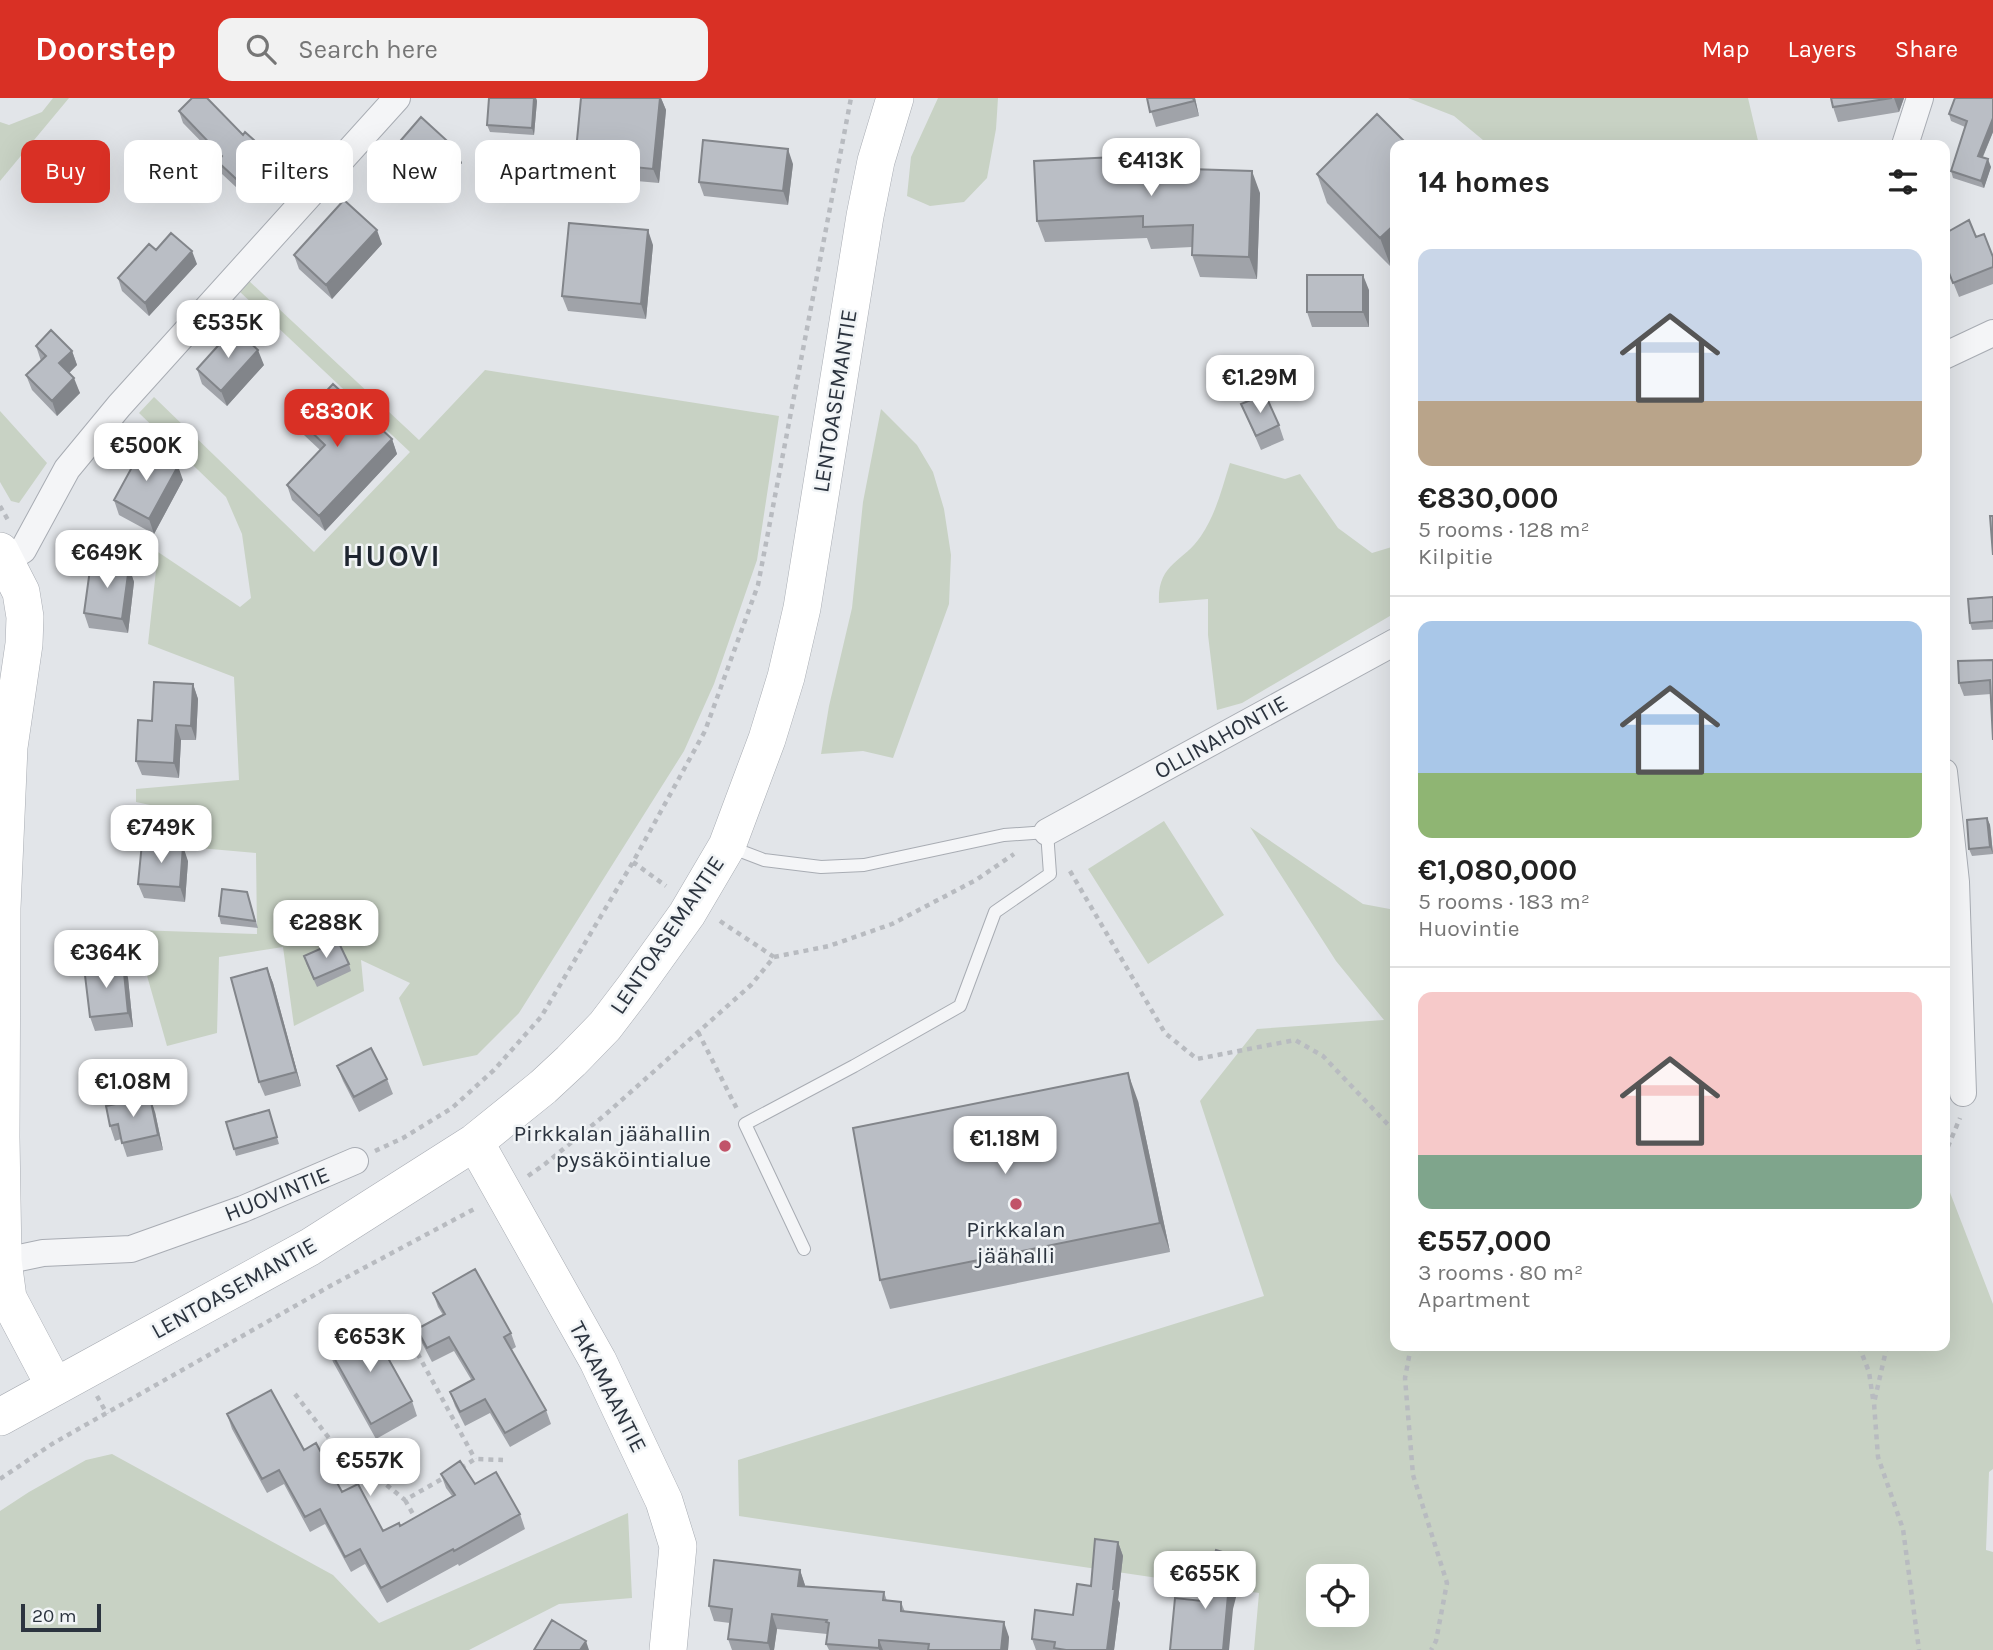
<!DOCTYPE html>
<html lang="en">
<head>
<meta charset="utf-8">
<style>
	:root { --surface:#fff; --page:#f2f2f2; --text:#222; --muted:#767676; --line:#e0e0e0; --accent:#d93025 }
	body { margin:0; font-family:Karla,sans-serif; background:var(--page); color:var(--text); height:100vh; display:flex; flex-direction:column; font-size:26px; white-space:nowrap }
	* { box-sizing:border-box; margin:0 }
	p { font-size:23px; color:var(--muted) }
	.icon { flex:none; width:38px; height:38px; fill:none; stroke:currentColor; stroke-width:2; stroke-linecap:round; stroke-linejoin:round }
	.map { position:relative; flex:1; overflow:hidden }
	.drawer { position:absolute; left:1390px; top:42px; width:560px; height:1211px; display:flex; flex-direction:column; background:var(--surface); border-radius:14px; box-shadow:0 7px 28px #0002 }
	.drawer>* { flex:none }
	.top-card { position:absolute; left:21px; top:42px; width:665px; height:63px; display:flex; gap:14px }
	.fabs { position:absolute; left:1306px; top:1466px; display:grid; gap:14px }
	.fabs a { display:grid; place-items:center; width:63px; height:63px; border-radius:14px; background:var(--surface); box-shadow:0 7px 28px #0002; font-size:35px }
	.scale { position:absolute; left:21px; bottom:18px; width:80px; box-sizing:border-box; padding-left:7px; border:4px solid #2c343f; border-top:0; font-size:19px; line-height:24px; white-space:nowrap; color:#2c343f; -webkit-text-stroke:5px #f1f4f6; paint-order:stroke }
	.price { position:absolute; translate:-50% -60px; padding:0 16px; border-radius:14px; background:#fff; color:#222; font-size:23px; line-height:46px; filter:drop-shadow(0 2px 4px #0008) }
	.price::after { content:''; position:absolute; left:50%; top:42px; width:21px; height:16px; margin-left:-10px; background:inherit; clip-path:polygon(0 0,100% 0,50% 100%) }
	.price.active { background:var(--accent); color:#fff }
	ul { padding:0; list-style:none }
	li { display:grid; align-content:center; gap:14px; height:371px; padding:0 28px }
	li+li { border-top:2px solid var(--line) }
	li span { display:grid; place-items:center; height:217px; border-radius:14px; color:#555 }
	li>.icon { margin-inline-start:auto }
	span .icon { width:126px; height:126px; fill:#fffc; stroke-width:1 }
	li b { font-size:30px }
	h2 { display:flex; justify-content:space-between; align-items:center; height:84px; padding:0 28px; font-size:30px }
	.tag { padding:0 24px; border-radius:14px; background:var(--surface); box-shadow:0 7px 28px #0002; font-size:24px; line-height:63px }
	.tag.active { background:var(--accent); color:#fff }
	header { display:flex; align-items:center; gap:42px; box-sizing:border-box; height:98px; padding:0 35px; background:var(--accent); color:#fff }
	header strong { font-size:33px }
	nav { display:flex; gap:38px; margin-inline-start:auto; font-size:24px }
	.search { width:490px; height:63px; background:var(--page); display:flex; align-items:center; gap:18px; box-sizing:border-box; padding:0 24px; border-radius:14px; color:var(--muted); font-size:26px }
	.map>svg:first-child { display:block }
</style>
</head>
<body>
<header>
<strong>Doorstep</strong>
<div class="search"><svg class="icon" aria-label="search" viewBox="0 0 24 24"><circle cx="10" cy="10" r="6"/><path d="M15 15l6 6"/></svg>Search here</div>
<nav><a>Map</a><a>Layers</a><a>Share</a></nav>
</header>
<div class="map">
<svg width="1993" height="1552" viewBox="0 0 1993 1552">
	<rect width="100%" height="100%" fill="#e2e5e9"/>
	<path fill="#c8d2c4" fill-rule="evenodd" d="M53 0H69L0 83V24L9 27 42 14Z
		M938 0H998L996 31 987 80 964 104 930 108 907 98 911 59Z
		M1408 0H1748L1759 47H1489L1454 18Z
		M248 182 419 342 485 272 779 318 757 462 714 586 684 653 519 915 477 957 423 968 399 900 410 885 361 862 364 893 294 928 283 849 219 859 217 935 167 948 134 832 257 836 256 755 188 749 178 713 136 704V691L239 682 234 579 148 546 158 454 240 509 251 500 242 436 226 399 139 315 154 299 314 454 410 354 239 193Z
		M881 311 917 347 933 374 944 411 951 457 949 506 893 660 863 653 821 656 829 608 852 510 863 404Z
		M0 313 47 365 19 405 11 403 0 384Z
		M1230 365 1285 381 1300 376 1338 430 1372 455 1395 448V515L1242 605 1217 612 1208 537V501L1159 505C1157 465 1183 465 1201 438 1216 416 1222 390 1230 365Z
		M1164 723 1224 817 1148 866 1088 771Z
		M1250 729 1363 806 1395 812V1248H1944V1079L1993 1206V1371L1989 1374 1986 1452 1993 1454V1552H1254L1259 1495 739 1418 738 1362 1264 1198 1200 1003 1257 931 1384 922 1336 863ZM1318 1479H1356V1517H1318Z
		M112 1356 333 1477 379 1525 628 1415 632 1500 559 1506 469 1552H0V1413L29 1394 86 1362Z"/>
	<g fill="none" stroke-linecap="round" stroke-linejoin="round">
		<defs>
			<path id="lane" d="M730 749 764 762 821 769 864 767 1004 737 1047 734 1050 776 995 814 960 908 854 968 745 1026 804 1151"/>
			<path id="street" d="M1905 47 1920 0
				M1944 258 1993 235
				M6 463 23 452 67 371 119 308 397 0
				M1944 674 1956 784 1963 995
				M1047 734 1395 544
				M0 1164 43 1155 131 1151 243 1111 355 1063"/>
			<path id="secondary" d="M0 453 21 494 25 519 24 546 9 649 2 810 1 1039 3 1163 8 1200 55 1289
				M475 1044 598 1263 664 1403 678 1448 668 1552
				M0 1319 310 1149 475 1044 543 989 571 963 605 928 634 890 687 816 727 748 767 641 786 579 802 510 865 118 876 63 895 0"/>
		</defs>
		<use href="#lane" stroke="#a8acb3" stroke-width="14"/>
		<use href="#street" stroke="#a8acb3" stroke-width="28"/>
		<use href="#secondary" stroke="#a8acb3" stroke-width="38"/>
		<path stroke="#b8bbc0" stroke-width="4.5" stroke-dasharray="5 5" stroke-linecap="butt" d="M0 408 8 422
			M633 764 666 788
			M1070 773 1165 935 1197 961 1295 942 1323 958 1395 1034
			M720 823 774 859
			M698 934 737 1011
			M375 1053 403 1040 452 1010 494 972 541 919 633 764 705 633 758 487 851 0
			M1944 1058 1960 1020
			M528 1078 545 1066 606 1016 751 887 774 859 829 848 892 826 976 782 1014 756
			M408 1238 475 1361
			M1411 1248 1405 1280 1413 1377 1447 1485 1436 1543 1431 1552
			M1859 1248 1869 1274 1873 1301
			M1887 1248 1874 1305 1878 1359 1903 1431 1919 1552
			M295 1296 329 1340 405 1402 447 1378
			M97 1298 107 1316
			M461 1370 475 1361 503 1362
			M0 1381 52 1346 332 1187 476 1110
			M405 1402 417 1423"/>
		<use href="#lane" stroke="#f4f5f7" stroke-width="12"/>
		<use href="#street" stroke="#f4f5f7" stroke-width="26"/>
		<use href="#secondary" stroke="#fff" stroke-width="37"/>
	</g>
	<path fill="#a0a3a9" d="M489 0H536L537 3 534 37 490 34 487 27Z
		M581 0H661L666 12 659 85 580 78 575 63Z
		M1147 0H1195L1199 18 1156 29Z
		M1831 0H1904L1899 14 1838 24 1833 9Z
		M1993 0V34L1983 59 1991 69 1984 90 1953 80 1951 73 1965 29 1951 23 1949 16Z
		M179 13 280 74 252 104 222 76 218 64 219 62 183 25Z
		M1377 16 1391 169 1327 105 1317 76Z
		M456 51 462 65 446 83 439 77 423 95 395 71 389 56Z
		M1156 57 1161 70 1260 95 1257 181 1200 179 1192 157V149L1151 151 1147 140 1045 144 1037 123Z
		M793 66 788 107 704 98 699 84Z
		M1976 139 1993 159V186L1959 199 1944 162Z
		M382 146 332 201 299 171 294 157Z
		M653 147 646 221 568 213 562 198Z
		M156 152 197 166 149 218 122 193 118 180Z
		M1369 192V229H1312L1307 214Z
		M36 248 72 253 77 267 69 275 80 295 57 318 32 292 26 277 41 263Z
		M264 267 227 308 202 286 197 271Z
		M1241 306 1279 327 1284 342 1261 352Z
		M299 322 392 341 397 356 325 433 292 402 287 387 320 352 304 337Z
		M183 382 154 436 119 417 114 402Z
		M129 469 134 484 128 535 89 530 84 515Z
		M1993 499V531L1972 532 1970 525Z
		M1993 562 1991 596 1964 598 1959 585Z
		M193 586 198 601 196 642H181L179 680 142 677 136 663 152 623Z
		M1987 720 1990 727 1993 756 1972 758 1969 751Z
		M188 763 185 804 144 800 138 786Z
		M247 794 258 830 221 826 219 818Z
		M123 865 128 880 133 929 95 933 90 919Z
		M306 865 349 866 351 873 317 889Z
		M267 870 273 885 301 988 265 998 259 984Z
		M337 968 387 981 393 996 359 1014 343 983Z
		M1138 1003 1170 1154 890 1211 880 1182Z
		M155 1014 163 1052 127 1059 121 1041 115 1043 110 1028Z
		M271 1019 279 1046 236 1058 234 1051Z
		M433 1195 511 1235 516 1249 511 1252 546 1312 551 1326 510 1349 490 1315 465 1328 455 1308 450 1294 472 1283 454 1253 432 1264 422 1245 417 1231 443 1217 438 1209Z
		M328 1249 412 1303 417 1318 376 1341 333 1264Z
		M227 1316 304 1352 342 1394 383 1433 400 1428 452 1398 446 1390 441 1376 475 1386 520 1416 525 1431 459 1468 458 1466 387 1505 365 1466 351 1474 325 1426 310 1434 284 1386 267 1395 232 1331Z
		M1118 1444 1123 1458 1118 1502 1120 1505 1114 1552H1036L1032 1541 1073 1517Z
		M800 1472 805 1488 884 1494 887 1503 901 1504 905 1514 1009 1539 1008 1552H829L826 1546 827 1536 777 1531 774 1552H732L728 1541 730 1525 714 1523 709 1508Z"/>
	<path fill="#82858a" d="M534 0H536L537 3 534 37 532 30Z
		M660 0H661L666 12 659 85 653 71Z
		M1193 0H1195L1199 18Z
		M1894 0H1904L1899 14Z
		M1993 20V34L1980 65 1978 58Z
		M456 51 462 65 446 83 441 68Z
		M788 51 793 66 788 107 783 93Z
		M1156 57 1164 79 1157 70Z
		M275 61 280 74 252 104 247 91Z
		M1988 61 1991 69 1984 90 1981 83Z
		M434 62 439 77 423 95 418 81Z
		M1252 73 1260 95 1257 181 1249 159Z
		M1395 126V165L1391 169 1380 140Z
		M377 132 382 146 332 201 326 187Z
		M648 132 653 147 646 221 641 206Z
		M192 153 197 166 149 218 145 205Z
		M1363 177 1369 192V229L1363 214Z
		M258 252 264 267 227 308 221 293Z
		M72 253 77 267 65 279 59 265Z
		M74 280 80 295 57 318 52 303Z
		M392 341 397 356 325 433 319 418Z
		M178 368 183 382 154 436 149 421Z
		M129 469 134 484 128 535 122 521Z
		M193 586 198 601 196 642 191 628Z
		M176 627 181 642 179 680 174 665Z
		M1987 720 1990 727 1993 756 1990 749Z
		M183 748 188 763 185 804 180 789Z
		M123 865 128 880 133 929 128 915Z
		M267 870 273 885 301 988 296 974Z
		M1128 975 1138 1003 1170 1154 1160 1125Z
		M150 999 155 1014 163 1052 158 1037Z
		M1118 1444 1123 1458 1118 1502 1120 1505 1114 1552H1107Z
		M1238 1459 1243 1472 1233 1511 1229 1552H1223L1228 1497Z
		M800 1472 805 1487 803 1502 798 1488Z
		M772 1516 777 1531 774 1552H770L768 1545Z
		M1004 1524 1009 1539 1008 1552H1001Z
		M879 1542 883 1552H879Z
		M586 1543 589 1552H580Z"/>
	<path fill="#babec5" stroke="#82858a" stroke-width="2" d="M192 0H207L243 37 245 34 275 61 247 91 218 64 222 58 179 13Z
		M489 0H534L532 30 487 27Z
		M581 0H660L653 71 575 63Z
		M1147 0H1193L1194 3 1150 14Z
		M1831 0H1892L1833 9Z
		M1955 0H1993V20L1978 58 1988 61 1981 83 1951 73 1967 23 1949 16Z
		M1377 16 1408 47H1395V126L1380 140 1317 76Z
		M421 19 456 51 441 68 434 62 418 81 389 56Z
		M703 42 788 51 783 93 699 84Z
		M1156 57 1157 70 1252 73 1249 159 1192 157 1193 127 1143 129V118L1037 123 1034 63Z
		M344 102 377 132 326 187 294 157Z
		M1969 122 1976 139 1984 136 1993 159V169L1953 185 1944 162V151L1948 150 1944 140V136Z
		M569 125 648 132 641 206 562 198Z
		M171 135 192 153 145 205 118 180 149 146 156 152Z
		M1307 177H1363V214H1307Z
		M234 230 258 252 221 293 197 271Z
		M51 232 72 253 59 265 74 280 52 303 26 277 46 258 36 248Z
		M333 286 392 341 319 418 287 387 325 347 299 322Z
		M1265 296 1279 327 1256 338 1241 306Z
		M143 349 178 368 149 421 114 402Z
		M1990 418H1993V457Z
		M91 464 129 469 122 521 84 515Z
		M1993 499V523L1970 525 1968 501Z
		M1993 562V642L1990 582 1959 585 1958 563Z
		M154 584 193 586 191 628 176 627 174 665 136 663 138 622 152 623Z
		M1987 720 1990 749 1969 751 1967 722Z
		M142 745 183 748 180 789 138 786Z
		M222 791 247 794 255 823 219 818Z
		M338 843 349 866 314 881 304 858Z
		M123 865 128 915 90 919 84 869Z
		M267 870 296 974 259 984 231 880Z
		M371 950 387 981 354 999 337 968Z
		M1128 975 1160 1125 880 1182 853 1030Z
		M150 999 158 1037 122 1045 118 1026 110 1028 106 1008Z
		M269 1012 277 1039 234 1051 226 1024Z
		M475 1171 511 1235 504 1239 546 1312 505 1335 485 1301 460 1314 450 1294 474 1281 449 1239 427 1250 417 1231 445 1216 433 1195Z
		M369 1226 412 1303 371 1326 328 1249Z
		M271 1292 304 1352 316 1345 342 1394 358 1386 383 1433 399 1425 400 1428 455 1397 441 1376 460 1363 475 1386 496 1374 520 1416 454 1453 453 1451 381 1490 360 1451 345 1459 320 1411 305 1419 279 1372 262 1381 227 1316Z
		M1095 1441 1118 1444 1113 1491H1115L1107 1552H1066L1054 1550 1055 1544 1032 1541 1035 1512 1073 1517 1077 1486 1091 1488Z
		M1216 1452 1238 1459 1228 1497 1223 1552H1170L1175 1500 1202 1503Z
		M714 1462 800 1472 798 1488 884 1494 883 1502 901 1504V1513L1004 1524 1001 1552H928L929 1546 879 1542V1550L826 1546 829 1525 826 1524 827 1522 772 1516 768 1545 728 1541 732 1511 709 1508Z
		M552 1522 586 1543 580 1552H534Z"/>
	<g fill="#c15469" stroke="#f1f4f6" stroke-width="2.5">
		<circle cx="725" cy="1048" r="7"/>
		<circle cx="1016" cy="1106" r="7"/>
	</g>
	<g text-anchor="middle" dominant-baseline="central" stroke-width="5" stroke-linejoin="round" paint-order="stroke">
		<g font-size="23" fill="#2c343f" stroke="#f1f4f6">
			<text transform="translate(835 303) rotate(-81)">LENTOASEMANTIE</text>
			<text transform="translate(1221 639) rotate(-29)">OLLINAHONTIE</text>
			<text transform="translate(667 837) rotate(-56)">LENTOASEMANTIE</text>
			<text transform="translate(277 1096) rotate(-22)">HUOVINTIE</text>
			<text transform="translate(234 1190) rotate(-29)">LENTOASEMANTIE</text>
			<text transform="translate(608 1289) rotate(63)">TAKAMAANTIE</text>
		</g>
		<g font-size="23" fill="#2c343f" stroke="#f1f4f6" text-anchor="end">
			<text x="711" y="1035">Pirkkalan jäähallin<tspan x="711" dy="26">pysäköintialue</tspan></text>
			<text x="1016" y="1131" text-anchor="middle">Pirkkalan<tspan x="1016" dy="26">jäähalli</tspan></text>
		</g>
		<g font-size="30" font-weight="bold" letter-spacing="2" fill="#1e2530" stroke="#f1f4f6">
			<text x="392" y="458">HUOVI</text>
		</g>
	</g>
</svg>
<div class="fabs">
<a><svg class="icon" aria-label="locate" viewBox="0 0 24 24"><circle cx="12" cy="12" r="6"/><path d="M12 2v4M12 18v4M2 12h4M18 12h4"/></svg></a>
</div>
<div class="scale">20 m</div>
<b class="price" style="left:1151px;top:100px">€413K</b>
<b class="price" style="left:228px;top:262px">€535K</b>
<b class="price" style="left:1260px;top:317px">€1.29M</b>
<b class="price active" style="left:337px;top:351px">€830K</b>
<b class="price" style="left:146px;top:385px">€500K</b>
<b class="price" style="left:107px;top:492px">€649K</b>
<b class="price" style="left:161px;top:767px">€749K</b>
<b class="price" style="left:326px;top:862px">€288K</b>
<b class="price" style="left:106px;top:892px">€364K</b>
<b class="price" style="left:133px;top:1021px">€1.08M</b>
<b class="price" style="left:1005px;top:1078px">€1.18M</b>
<b class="price" style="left:370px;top:1276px">€653K</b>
<b class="price" style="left:370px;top:1400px">€557K</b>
<b class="price" style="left:1205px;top:1513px">€655K</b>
<div class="top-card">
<a class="tag active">Buy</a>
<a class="tag">Rent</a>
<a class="tag">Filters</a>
<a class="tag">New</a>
<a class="tag">Apartment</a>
</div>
<section class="drawer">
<h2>14 homes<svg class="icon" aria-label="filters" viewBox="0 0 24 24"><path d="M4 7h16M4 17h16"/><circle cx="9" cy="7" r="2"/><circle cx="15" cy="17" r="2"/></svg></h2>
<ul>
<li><span style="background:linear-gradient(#c9d6e8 70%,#b9a48a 0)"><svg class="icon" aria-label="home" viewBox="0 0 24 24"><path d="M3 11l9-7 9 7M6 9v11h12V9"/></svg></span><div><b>€830,000</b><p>5 rooms · 128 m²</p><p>Kilpitie</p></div></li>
<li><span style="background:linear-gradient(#a9c7e8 70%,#8fb573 0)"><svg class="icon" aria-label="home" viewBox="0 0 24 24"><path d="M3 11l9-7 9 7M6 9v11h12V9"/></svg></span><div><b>€1,080,000</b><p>5 rooms · 183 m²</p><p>Huovintie</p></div></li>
<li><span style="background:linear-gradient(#f6c9c9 75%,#7fa58c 0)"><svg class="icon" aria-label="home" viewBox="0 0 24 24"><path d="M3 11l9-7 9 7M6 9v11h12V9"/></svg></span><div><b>€557,000</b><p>3 rooms · 80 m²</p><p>Apartment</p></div></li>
</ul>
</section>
</div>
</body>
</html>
